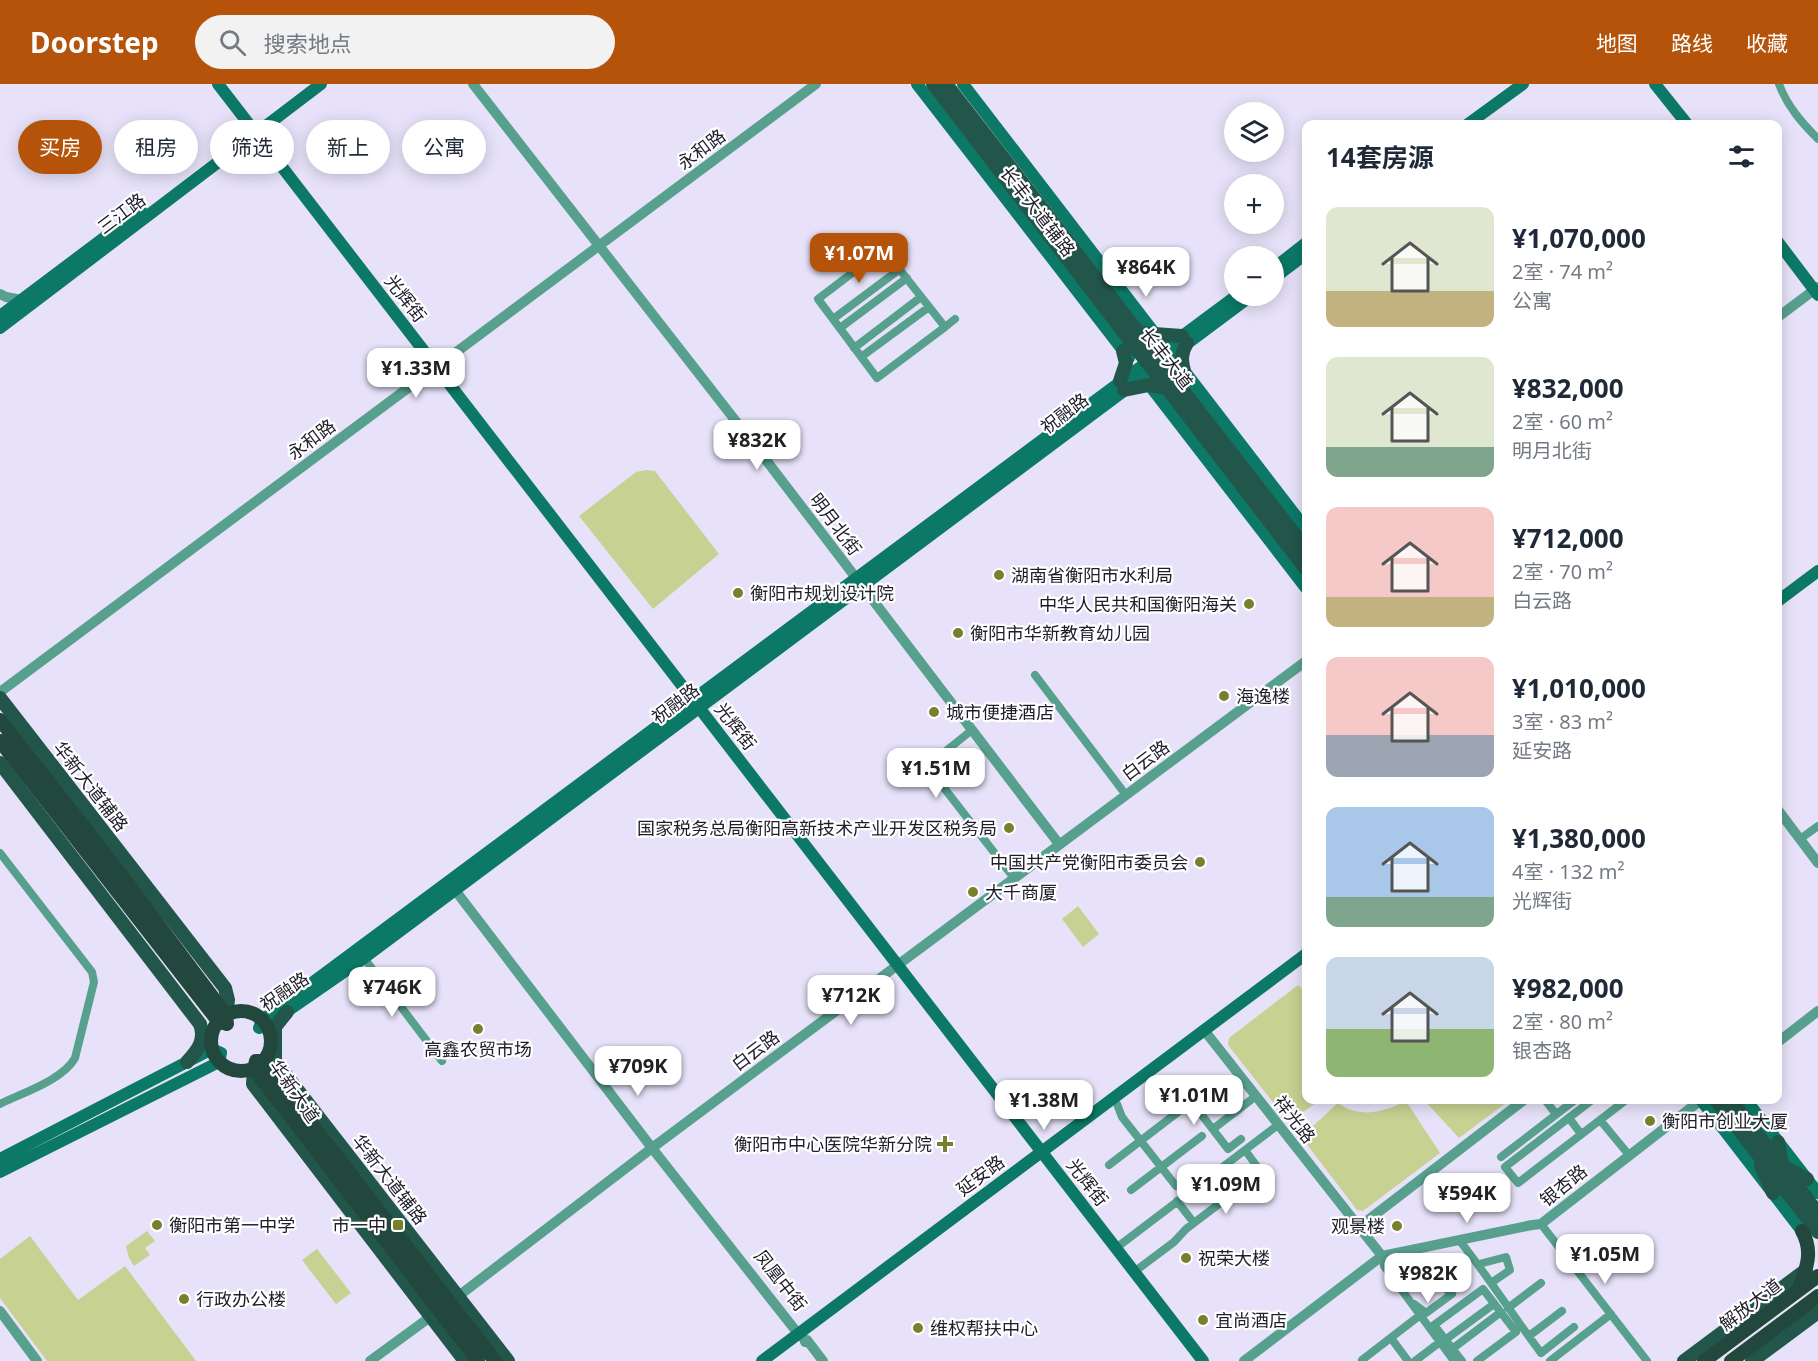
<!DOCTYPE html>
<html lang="zh">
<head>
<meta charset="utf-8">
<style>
	:root { --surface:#fff; --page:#f2f2f3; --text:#1f2937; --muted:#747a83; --accent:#b45309 }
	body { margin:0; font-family:"Noto Sans","Noto Sans SC",sans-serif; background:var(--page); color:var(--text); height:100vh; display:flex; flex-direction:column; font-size:22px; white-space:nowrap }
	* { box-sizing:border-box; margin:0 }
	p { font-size:20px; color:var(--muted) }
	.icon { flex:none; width:33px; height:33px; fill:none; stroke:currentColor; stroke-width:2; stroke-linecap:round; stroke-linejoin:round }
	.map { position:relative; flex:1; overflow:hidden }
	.side { position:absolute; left:1302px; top:36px; width:480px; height:984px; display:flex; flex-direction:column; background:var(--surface); border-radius:12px; box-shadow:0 3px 15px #0003 }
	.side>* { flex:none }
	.top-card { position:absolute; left:18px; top:36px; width:570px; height:54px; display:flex; gap:12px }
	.controls { position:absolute; left:1224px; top:18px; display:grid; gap:12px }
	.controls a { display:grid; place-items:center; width:60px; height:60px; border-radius:50%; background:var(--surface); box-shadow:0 3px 15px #0003; font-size:30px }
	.price { position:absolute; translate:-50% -51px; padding:0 14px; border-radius:12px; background:#fff; color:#222; font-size:20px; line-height:39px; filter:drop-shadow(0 2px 3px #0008) }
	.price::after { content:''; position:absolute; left:50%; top:36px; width:18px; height:14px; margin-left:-9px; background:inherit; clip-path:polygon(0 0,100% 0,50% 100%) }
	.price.on { background:var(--accent); color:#fff }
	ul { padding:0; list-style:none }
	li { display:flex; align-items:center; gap:18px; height:150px; padding:0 24px }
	li span { display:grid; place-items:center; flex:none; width:168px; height:120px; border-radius:12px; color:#555 }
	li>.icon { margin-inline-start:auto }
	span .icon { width:72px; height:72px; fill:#fffc; stroke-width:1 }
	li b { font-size:26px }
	h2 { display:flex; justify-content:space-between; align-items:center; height:72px; padding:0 24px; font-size:26px }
	.chip { padding:0 21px; border-radius:27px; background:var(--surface); box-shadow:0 3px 15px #0003; font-size:21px; line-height:54px }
	.chip.on { background:var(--accent); color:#fff }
	header { display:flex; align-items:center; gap:36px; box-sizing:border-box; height:84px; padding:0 30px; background:var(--accent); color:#fff }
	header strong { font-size:28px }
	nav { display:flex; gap:33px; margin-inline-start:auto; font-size:21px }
	.search { width:420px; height:54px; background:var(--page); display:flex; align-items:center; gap:15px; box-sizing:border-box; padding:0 21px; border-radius:33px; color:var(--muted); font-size:22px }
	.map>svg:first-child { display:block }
</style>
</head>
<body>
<header>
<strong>Doorstep</strong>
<div class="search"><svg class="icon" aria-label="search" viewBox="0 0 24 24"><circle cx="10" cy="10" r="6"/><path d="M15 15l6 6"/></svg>搜索地点</div>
<nav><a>地图</a><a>路线</a><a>收藏</a></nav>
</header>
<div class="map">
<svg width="1818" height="1277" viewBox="0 0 1818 1277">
	<rect width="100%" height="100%" fill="#e7e2f9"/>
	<path fill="#c7d192" d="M646 386 655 387 719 470 653 525 579 432 636 388Z
		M1078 822 1099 850 1083 863 1062 835Z
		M1298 901 1306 908V1016H1320L1303 1028 1294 1025 1283 1031 1228 961 1229 954Z
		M1424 1016H1510L1459 1054Z
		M1406 1017 1440 1069 1363 1127 1357 1126 1305 1058 1313 1050V1042L1338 1019C1359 1035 1384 1028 1406 1017Z
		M147 1147 155 1157 145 1164 150 1171 134 1182 129 1174 126 1162Z
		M30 1152 78 1216 125 1182 196 1277H47L0 1214V1175Z
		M317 1165 351 1209 336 1220 302 1176Z"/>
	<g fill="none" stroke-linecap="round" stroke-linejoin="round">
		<path stroke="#58a08e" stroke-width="8" d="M1779 0C1787 22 1802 39 1818 55
			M833 235 900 185
			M945 243 885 167H881L818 215 877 294 945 243 955 235
			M840 244 907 194
			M854 264 921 213
			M861 273 929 223
			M1035 591 1126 711
			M972 646 927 682 1014 794
			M1800 755 1818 742
			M0 769 92 888 94 898 75 974C63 996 22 1009 0 1020
			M364 874 442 977
			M1224 998 1194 1021 1228 1065 1241 1055
			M1545 1016 1556 1030
			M1592 1016 1505 1083 1518 1099 1626 1016
			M1117 1020 1122 1033 1176 1102
			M1569 1034 1581 1050
			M1600 1036 1629 1071
			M1213 1045 1256 1012
			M1501 1073 1575 1016
			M1109 1081 1182 1025
			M1131 1106 1202 1052
			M1177 1117 1194 1139
			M1541 1140 1647 1277
			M1459 1156C1488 1192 1513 1232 1541 1269L1574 1243
			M1120 1161 1278 1041
			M1382 1172 1384 1182 1454 1277
			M1479 1180 1506 1173 1510 1186 1491 1199
			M1138 1185 1174 1158 1186 1145 1261 1088 1245 1066
			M1414 1220 1426 1229 1452 1210 1436 1196
			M1508 1224 1541 1199
			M1529 1252 1562 1227
			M1391 1254 1408 1277
			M1445 1256 1494 1220
			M1452 1265 1501 1228
			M1363 1277 1362 1276 1419 1232
			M1415 1277 1440 1258
			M1462 1277 1434 1241 1483 1205 1516 1248 1477 1277
			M1550 1277 1611 1230"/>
		<path stroke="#58a08e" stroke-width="10" d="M473 0 763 372 1059 760
			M0 210 6 213 22 216
			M1778 233 1818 203
			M0 608 816 0
			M1778 726 1818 779
			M451 799 455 806 652 1064 796 1247 799 1249
			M1204 946 1359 1143 1524 1016
			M1778 958 1818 927
			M1359 1143 1382 1172
			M452 1217 656 1061 1306 577
			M0 1227 37 1277
			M805 1258 804 1255 807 1256 823 1277
			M370 1277 437 1228
			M1244 1277 1382 1172 1532 1141 1541 1140 1701 1016"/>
		<path stroke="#0b7966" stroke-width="12" d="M218 0 1203 1277
			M917 0 1129 274
			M963 0 1159 255
			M1655 0 1687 40
			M1468 40 1523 0
			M1778 158 1818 211
			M1274 184 1306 159
			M1274 194 1306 170
			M1236 212 262 936 259 944 266 942 364 874 1251 212
			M0 232 141 126
			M0 244 321 0
			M1179 280 1306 445
			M1147 298 1306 504
			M1778 517 1818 487
			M1701 1016 1802 1147
			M1746 1016 1818 1109
			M0 1075 212 965 221 969 219 978 0 1088
			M762 1277 1306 870"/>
		<path stroke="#23564a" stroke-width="14" d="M933 0 1306 485
			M946 0 1306 465
			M1140 249 1182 252
			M1184 287C1181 276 1181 269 1187 259
			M1120 297 1126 279 1123 267
			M1124 306 1149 301 1167 304
			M0 614 225 904 228 916 226 931
			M0 679 200 940C206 956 198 966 187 978
			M287 928 275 943V977L508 1277
			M254 985 253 1000 465 1277
			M1716 1016 1818 1148
			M1731 1016 1818 1129
			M1778 1058 1782 1082 1807 1095
			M1761 1082 1773 1109
			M1684 1277 1806 1186
			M1752 1277 1818 1228"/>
		<path stroke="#22483e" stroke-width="14" d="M0 636 116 784 226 931 227 940 218 937 0 657
			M211 957a30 30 0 1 1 60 0a30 30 0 1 1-60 0Z
			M1798 1207C1806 1186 1814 1168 1802 1147
			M478 1277 254 985 256 977H263L495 1277
			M1704 1277 1818 1192
			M1731 1277 1818 1212"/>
	</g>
	<g fill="#77812d" stroke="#fff" stroke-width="2">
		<circle cx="999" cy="491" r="6"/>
		<circle cx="738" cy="509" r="6"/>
		<circle cx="1249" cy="520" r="6"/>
		<circle cx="958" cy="549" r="6"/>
		<circle cx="1224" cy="612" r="6"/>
		<circle cx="934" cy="628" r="6"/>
		<circle cx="1009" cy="744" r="6"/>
		<circle cx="1200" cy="778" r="6"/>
		<circle cx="973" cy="808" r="6"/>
		<circle cx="478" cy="945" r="6"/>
		<circle cx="1650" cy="1037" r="6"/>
		<path d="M942 1051h6v6h6v6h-6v6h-6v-6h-6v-6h6z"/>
		<circle cx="157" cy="1141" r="6"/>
		<rect x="392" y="1135" width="12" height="12" rx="3"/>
		<circle cx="1397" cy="1142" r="6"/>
		<circle cx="1186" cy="1174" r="6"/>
		<circle cx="184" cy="1215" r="6"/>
		<circle cx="1203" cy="1236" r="6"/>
		<circle cx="918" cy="1244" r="6"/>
	</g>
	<g text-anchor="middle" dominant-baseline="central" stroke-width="4.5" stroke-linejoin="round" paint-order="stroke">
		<g font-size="18" fill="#201d2b" stroke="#fff">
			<text transform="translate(701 65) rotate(-37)">永和路</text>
			<text transform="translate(1038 127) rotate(52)">长丰大道辅路</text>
			<text transform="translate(121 129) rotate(-37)">三江路</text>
			<text transform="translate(406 214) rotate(52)">光辉街</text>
			<text transform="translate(1167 274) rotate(52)">长丰大道</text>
			<text transform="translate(1064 329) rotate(-37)">祝融路</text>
			<text transform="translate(311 355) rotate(-37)">永和路</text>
			<text transform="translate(836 440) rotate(53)">明月北街</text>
			<text transform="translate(675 619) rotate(-37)">祝融路</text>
			<text transform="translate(736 642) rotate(52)">光辉街</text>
			<text transform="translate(1145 676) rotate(-37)">白云路</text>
			<text transform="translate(91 702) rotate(52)">华新大道辅路</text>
			<text transform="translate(284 907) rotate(-34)">祝融路</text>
			<text transform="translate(755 966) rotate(-37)">白云路</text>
			<text transform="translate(295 1007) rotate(55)">华新大道</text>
			<text transform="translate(1295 1035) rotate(52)">祥光路</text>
			<text transform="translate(980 1091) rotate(-37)">延安路</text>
			<text transform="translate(390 1095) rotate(52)">华新大道辅路</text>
			<text transform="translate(1088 1098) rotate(52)">光辉街</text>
			<text transform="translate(1563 1101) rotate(-39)">银杏路</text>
			<text transform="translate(781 1196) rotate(52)">凤凰中街</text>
			<text transform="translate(1750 1220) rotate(-37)">解放大道</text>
		</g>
		<g font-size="18" fill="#201d2b" stroke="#fff" text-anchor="start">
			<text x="1011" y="491">湖南省衡阳市水利局</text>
			<text x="750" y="509">衡阳市规划设计院</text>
			<text x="1237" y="520" text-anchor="end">中华人民共和国衡阳海关</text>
			<text x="970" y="549">衡阳市华新教育幼儿园</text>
			<text x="1236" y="612">海逸楼</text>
			<text x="946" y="628">城市便捷酒店</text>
			<text x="997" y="744" text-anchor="end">国家税务总局衡阳高新技术产业开发区税务局</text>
			<text x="1188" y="778" text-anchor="end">中国共产党衡阳市委员会</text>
			<text x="985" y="808">大千商厦</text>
			<text x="478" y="965" text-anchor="middle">高鑫农贸市场</text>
			<text x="1662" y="1037">衡阳市创业大厦</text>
			<text x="932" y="1060" text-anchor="end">衡阳市中心医院华新分院</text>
			<text x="169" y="1141">衡阳市第一中学</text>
			<text x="386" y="1141" text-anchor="end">市一中</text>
			<text x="1385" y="1142" text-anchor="end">观景楼</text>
			<text x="1198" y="1174">祝荣大楼</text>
			<text x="196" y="1215">行政办公楼</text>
			<text x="1215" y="1236">宜尚酒店</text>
			<text x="930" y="1244">维权帮扶中心</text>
		</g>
	</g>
</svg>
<div class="controls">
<a><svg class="icon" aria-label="layers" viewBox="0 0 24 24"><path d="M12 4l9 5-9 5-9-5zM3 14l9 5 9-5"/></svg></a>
<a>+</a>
<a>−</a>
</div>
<b class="price on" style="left:859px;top:200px">¥1.07M</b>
<b class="price" style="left:1146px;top:214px">¥864K</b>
<b class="price" style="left:416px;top:315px">¥1.33M</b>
<b class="price" style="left:757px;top:387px">¥832K</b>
<b class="price" style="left:936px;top:715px">¥1.51M</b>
<b class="price" style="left:392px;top:934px">¥746K</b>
<b class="price" style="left:851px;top:942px">¥712K</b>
<b class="price" style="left:638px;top:1013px">¥709K</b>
<b class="price" style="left:1194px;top:1042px">¥1.01M</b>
<b class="price" style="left:1044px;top:1047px">¥1.38M</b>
<b class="price" style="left:1226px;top:1131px">¥1.09M</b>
<b class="price" style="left:1467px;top:1140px">¥594K</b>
<b class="price" style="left:1605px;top:1201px">¥1.05M</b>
<b class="price" style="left:1428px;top:1220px">¥982K</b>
<div class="top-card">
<a class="chip on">买房</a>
<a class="chip">租房</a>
<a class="chip">筛选</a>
<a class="chip">新上</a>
<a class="chip">公寓</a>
</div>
<section class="side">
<h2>14套房源<svg class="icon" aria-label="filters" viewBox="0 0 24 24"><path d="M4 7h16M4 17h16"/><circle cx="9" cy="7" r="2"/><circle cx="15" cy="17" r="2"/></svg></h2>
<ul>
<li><span style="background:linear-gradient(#dfe7d0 70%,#c2b280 0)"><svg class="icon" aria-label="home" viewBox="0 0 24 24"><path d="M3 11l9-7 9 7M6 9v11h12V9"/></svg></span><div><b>¥1,070,000</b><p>2室 · 74 m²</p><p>公寓</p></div></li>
<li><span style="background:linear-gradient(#dfe7d0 75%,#7fa58c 0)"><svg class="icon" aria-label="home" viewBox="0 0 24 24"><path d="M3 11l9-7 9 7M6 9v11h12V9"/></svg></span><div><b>¥832,000</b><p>2室 · 60 m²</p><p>明月北街</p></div></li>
<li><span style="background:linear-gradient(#f6c9c9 75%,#c2b280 0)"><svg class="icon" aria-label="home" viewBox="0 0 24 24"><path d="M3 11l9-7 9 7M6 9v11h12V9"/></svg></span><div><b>¥712,000</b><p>2室 · 70 m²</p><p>白云路</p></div></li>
<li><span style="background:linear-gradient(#f6c9c9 65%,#9aa5b1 0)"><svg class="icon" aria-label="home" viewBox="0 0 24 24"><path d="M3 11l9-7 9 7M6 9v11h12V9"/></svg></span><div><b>¥1,010,000</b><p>3室 · 83 m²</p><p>延安路</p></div></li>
<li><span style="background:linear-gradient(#a9c7e8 75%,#7fa58c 0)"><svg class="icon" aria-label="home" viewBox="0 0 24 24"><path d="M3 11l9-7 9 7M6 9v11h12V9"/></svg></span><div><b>¥1,380,000</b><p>4室 · 132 m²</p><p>光辉街</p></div></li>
<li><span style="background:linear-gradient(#c9d6e8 60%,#8fb573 0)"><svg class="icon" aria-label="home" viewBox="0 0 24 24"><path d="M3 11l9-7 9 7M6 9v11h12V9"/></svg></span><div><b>¥982,000</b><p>2室 · 80 m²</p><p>银杏路</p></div></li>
</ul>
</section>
</div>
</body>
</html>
